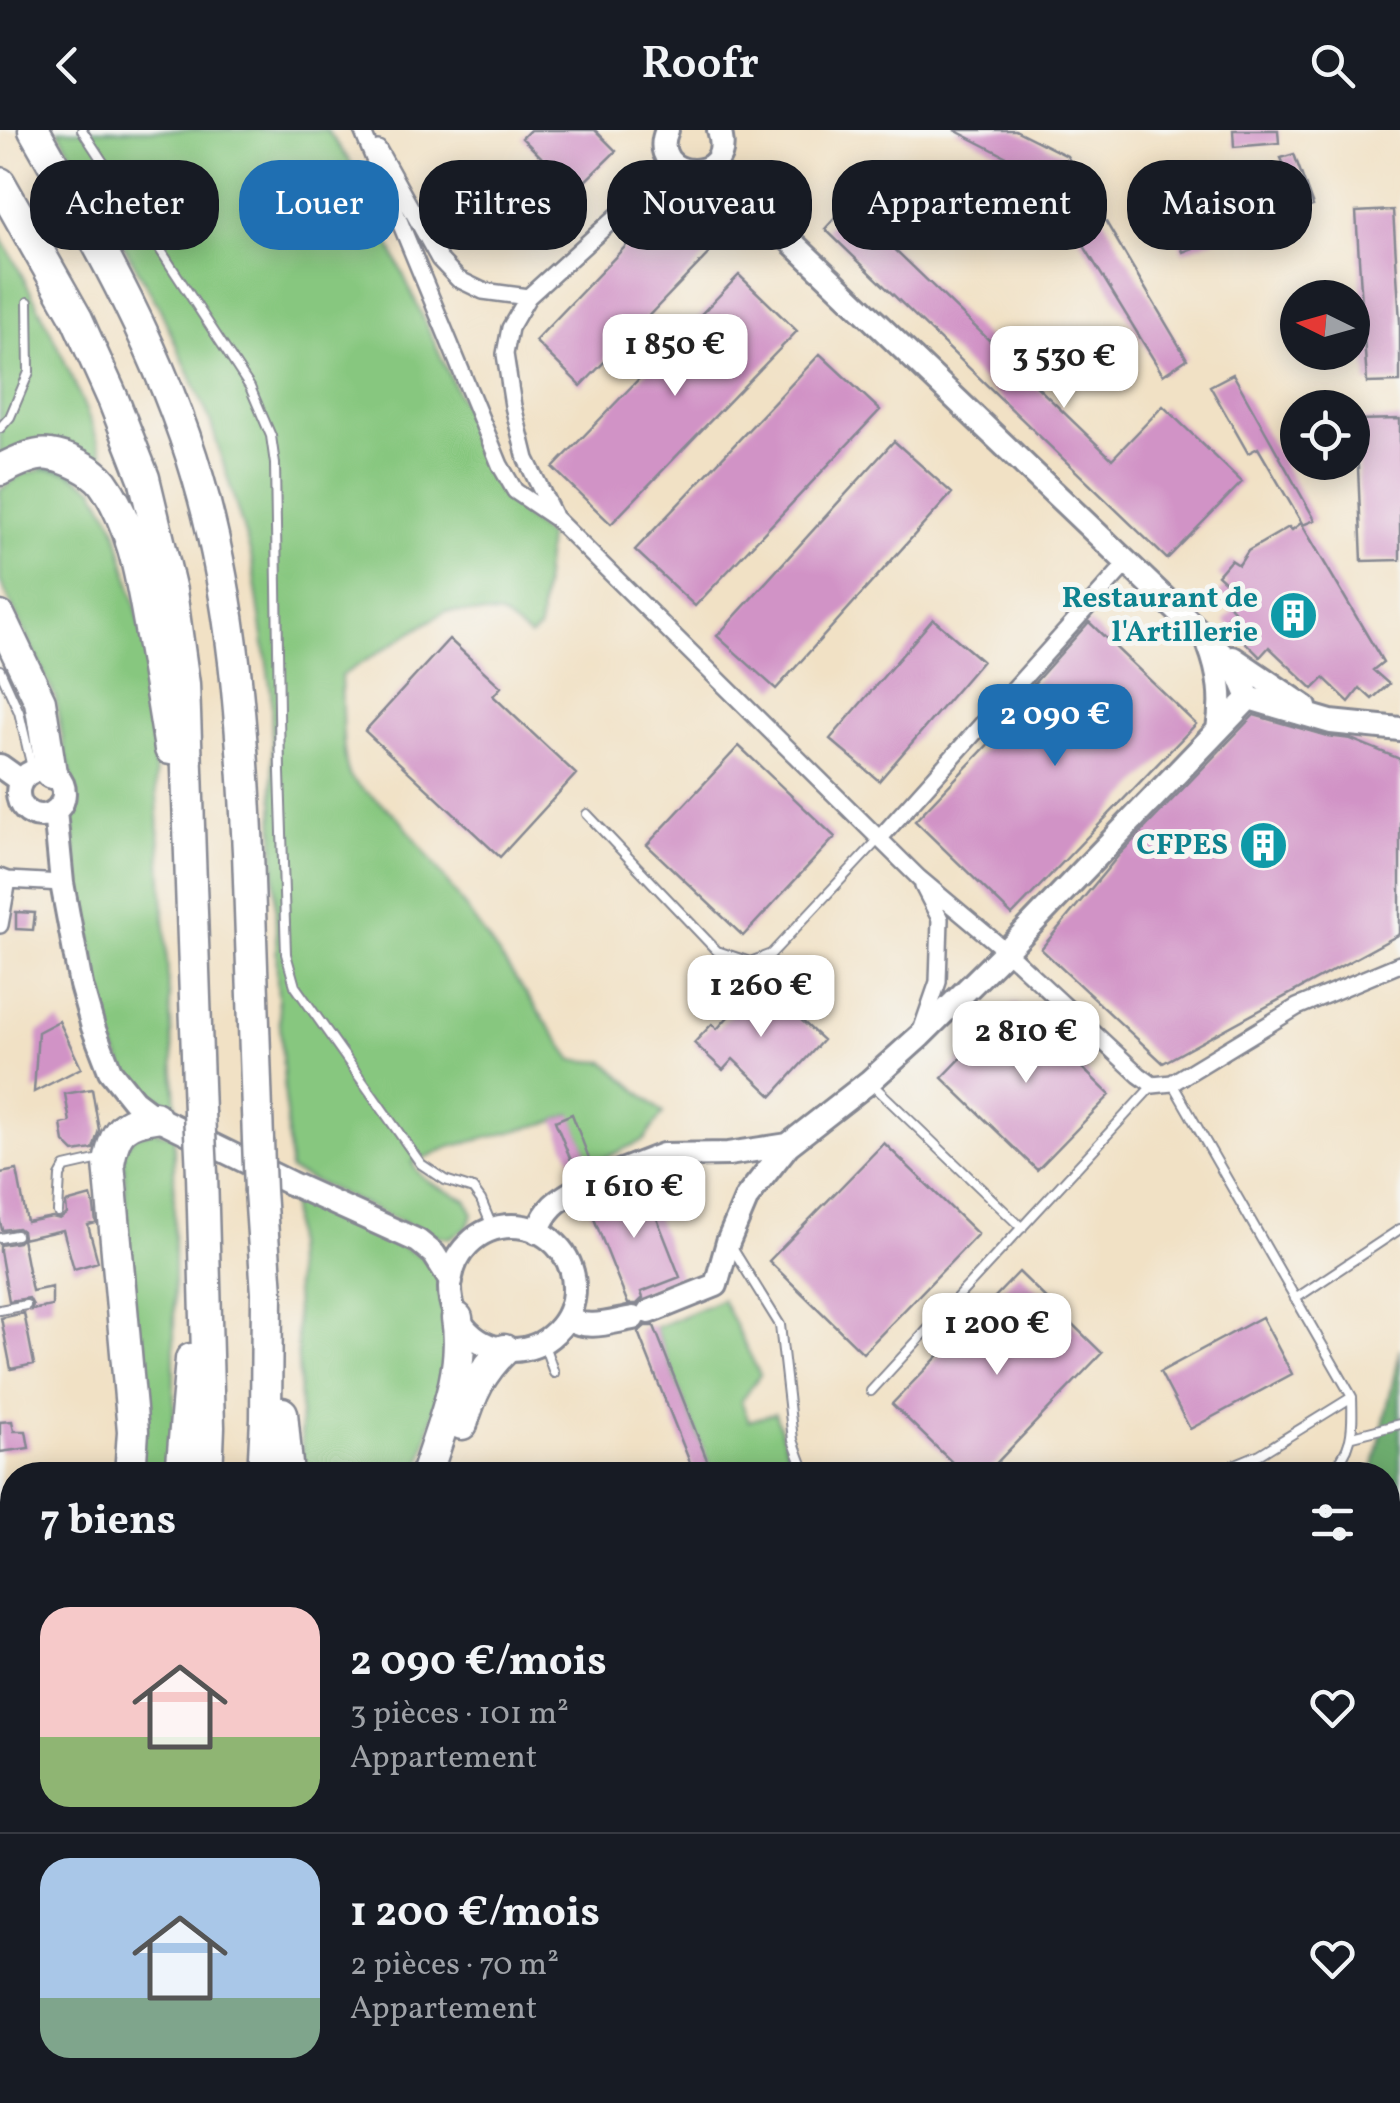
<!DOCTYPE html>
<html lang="fr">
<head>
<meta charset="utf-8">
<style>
	:root { --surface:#171b24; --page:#242831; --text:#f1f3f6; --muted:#9ea1a6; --line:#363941; --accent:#1f6fb2 }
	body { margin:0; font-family:Vollkorn,serif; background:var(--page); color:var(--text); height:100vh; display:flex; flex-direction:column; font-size:38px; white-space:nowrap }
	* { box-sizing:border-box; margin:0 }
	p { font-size:32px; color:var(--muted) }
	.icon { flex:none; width:55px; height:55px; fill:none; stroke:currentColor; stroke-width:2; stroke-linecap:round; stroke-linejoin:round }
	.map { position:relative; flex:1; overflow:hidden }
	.side { position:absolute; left:0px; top:1332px; width:1400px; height:642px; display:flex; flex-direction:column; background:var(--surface); border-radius:40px 40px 0 0; box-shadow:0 5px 25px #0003 }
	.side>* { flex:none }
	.guide { position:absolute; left:30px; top:30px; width:1340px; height:90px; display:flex; gap:20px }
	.needle { width:65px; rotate:275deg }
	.fabs { position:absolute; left:1280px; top:150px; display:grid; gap:20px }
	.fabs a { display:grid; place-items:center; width:90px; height:90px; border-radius:50%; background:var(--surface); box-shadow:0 5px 25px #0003; font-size:50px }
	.price { position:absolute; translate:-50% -85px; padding:0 22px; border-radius:20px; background:#fff; color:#222; font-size:32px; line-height:65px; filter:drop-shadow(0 2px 5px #0008) }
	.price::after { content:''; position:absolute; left:50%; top:60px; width:30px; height:22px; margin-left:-15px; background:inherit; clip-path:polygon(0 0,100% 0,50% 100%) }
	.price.current { background:var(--accent); color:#fff }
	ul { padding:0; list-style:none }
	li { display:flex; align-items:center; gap:30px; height:250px; padding:0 40px }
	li+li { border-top:2px solid var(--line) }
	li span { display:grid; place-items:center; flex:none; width:280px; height:200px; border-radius:30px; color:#555 }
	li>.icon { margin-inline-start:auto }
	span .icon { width:120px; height:120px; fill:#fffc; stroke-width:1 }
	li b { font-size:42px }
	h2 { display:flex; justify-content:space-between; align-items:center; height:120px; padding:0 40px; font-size:42px }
	.tag { padding:0 35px; border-radius:40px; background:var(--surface); box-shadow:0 5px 25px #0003; font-size:35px; line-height:90px }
	.tag.current { background:var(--accent); color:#fff }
	header { display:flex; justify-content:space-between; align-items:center; height:130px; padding:0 40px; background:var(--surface); font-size:45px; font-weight:600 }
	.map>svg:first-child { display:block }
</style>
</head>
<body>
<header><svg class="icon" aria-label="back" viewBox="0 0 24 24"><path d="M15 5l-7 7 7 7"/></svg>Roofr<svg class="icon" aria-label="search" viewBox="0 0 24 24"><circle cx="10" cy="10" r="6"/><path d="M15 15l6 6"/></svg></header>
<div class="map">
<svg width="1400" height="1973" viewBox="0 0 1400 1973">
	<rect width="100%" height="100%" fill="#f6f6f2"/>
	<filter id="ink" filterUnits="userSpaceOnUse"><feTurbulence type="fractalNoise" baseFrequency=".01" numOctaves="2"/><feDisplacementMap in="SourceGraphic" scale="20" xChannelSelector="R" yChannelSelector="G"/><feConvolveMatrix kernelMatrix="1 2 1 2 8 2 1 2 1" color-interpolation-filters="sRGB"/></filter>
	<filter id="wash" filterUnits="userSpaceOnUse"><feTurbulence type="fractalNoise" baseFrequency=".0048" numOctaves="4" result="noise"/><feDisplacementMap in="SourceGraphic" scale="40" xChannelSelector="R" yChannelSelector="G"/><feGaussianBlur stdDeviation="2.25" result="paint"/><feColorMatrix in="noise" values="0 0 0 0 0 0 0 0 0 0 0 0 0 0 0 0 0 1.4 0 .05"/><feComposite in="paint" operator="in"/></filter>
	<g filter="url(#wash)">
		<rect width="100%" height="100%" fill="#f1e1c5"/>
		<path fill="#cebed1" d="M107 1963 427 1962V1963L426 1973H101Z"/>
		<path fill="#87c77f" stroke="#517b6e" stroke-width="2.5" d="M58 0H327L354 37 507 371 548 407 539 500 530 507 501 485 446 481 341 546C342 567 341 631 350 646 357 659 390 676 402 692 462 769 516 851 573 930L605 932 663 983 644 1010 591 1034 571 984 555 991 450 1017 412 1033C424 1055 445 1059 466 1070L473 1084 467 1098 449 1108 425 1103 290 1040 277 851 271 562 251 425 210 290 160 179Z
			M0 105C44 183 84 265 112 351L0 328Z
			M45 339 67 342 94 358 115 396 148 523 176 976 151 965 125 940 111 912 78 749 72 687 76 662 65 622 55 567 0 451V360L22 344Z
			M153 1001 174 1006V1324L172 1345H138L123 1020 135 1006Z
			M291 1068 418 1124 437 1137 443 1184 452 1209 418 1345H303Z
			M722 1169 760 1245 741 1271 749 1291 775 1283 795 1345H713L655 1198Z
			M0 1380 12 1407V1512L0 1516Z
			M12 1550V1697H0V1559Z"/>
		<path fill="#6dac6e" stroke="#446e66" stroke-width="2.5" d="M1400 1219V1869L1388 1874V1345H1372Z"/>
		<g id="blocks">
			<path fill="#d193c6" d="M530 0H595L616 21 575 61 522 8Z
				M954 0H1015L1067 26 1187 229 1163 245 1040 44Z
				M1233 0H1278L1279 13 1234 17Z
				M1294 24 1313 76 1245 98 1183 122 1165 74 1227 51 1230 59 1286 39 1281 28Z
				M848 74 1112 329 1163 276 1242 352 1167 429 825 99Z
				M664 76 711 121 581 256 535 211Z
				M1393 80 1400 192V252L1367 253 1356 82Z
				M739 145 797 201 611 394 553 338Z
				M820 224 880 280 695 476 635 420Z
				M1233 244 1315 390 1303 395 1258 318 1248 323 1210 256Z
				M1400 289V430L1362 431 1356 290Z
				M894 311 952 363 776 559 717 506Z
				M1301 393 1383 532 1373 540 1389 554 1372 569 1360 558 1349 572 1324 548 1313 559 1269 517 1260 527 1224 491 1234 480 1218 464 1228 454 1218 445 1231 430 1239 435 1248 421 1289 397 1292 400Z
				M933 489 982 531 879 651 830 609Z
				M1089 492 1196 594 1012 785 915 691 1018 583 1013 577Z
				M449 509 501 557 493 566 576 644 500 727 365 601Z
				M1254 585 1327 606 1351 609 1400 629V804L1163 933 1041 819 1119 725Z
				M739 616 835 707 743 806 647 715Z
				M16 782 35 783 33 800 16 799Z
				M760 852 823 910 772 966 733 929 723 940 694 913 712 894 717 899Z
				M1015 872 1110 965 1037 1040 942 948Z
				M59 891 81 938 34 962 38 902Z
				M92 959 99 1000 93 1019 74 1022 64 1012 61 994 70 992 65 964Z
				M572 984 592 1036 585 1043H576L555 991Z
				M884 1013 978 1104 863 1223 769 1131Z
				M17 1040 27 1092 52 1087 60 1089 67 1084 66 1073 91 1066 94 1077 96 1093 88 1095 98 1132 74 1139 63 1100 22 1109 32 1161 52 1157V1176L31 1180 33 1175 29 1168 9 1171 0 1121V1115L18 1112 23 1107 22 1101 18 1098 2 1100 0 1091V1043Z
				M643 1053 680 1147 641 1162 643 1168 637 1174H628L587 1071 594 1064H603L605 1068Z
				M1019 1142 1102 1223 985 1345H965L892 1274Z
				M24 1183 34 1234 11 1239 1 1188Z
				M1262 1187 1292 1244 1190 1299 1160 1242Z
				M645 1196H654L713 1345H695L638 1202Z
				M12 1291 14 1301H26L29 1318 0 1322V1292Z"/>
		</g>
	</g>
	<g filter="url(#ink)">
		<use href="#blocks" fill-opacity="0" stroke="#868892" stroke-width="2.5"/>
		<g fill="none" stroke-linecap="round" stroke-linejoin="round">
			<defs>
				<path id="lane" d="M82 0 250 257 271 306 275 334 280 642 286 824 295 856 421 1034 445 1050 473 1059 481 1070 493 1099
					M0 298 10 287 29 242 28 172
					M0 540 19 582 33 642
					M587 684 717 821 750 832 771 824 879 709
					M1172 953 1352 1267C1353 1300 1354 1320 1328 1345
					M873 955 1022 1098
					M58 1082 60 1046 65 1037 100 1029
					M0 1108 16 1105
					M731 1116 780 1195 793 1310 806 1345
					M1295 1169 1400 1099
					M0 1180 26 1175
					M543 1212 554 1243
					M871 1261 1153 955
					M1353 1306 1400 1294
					M1209 1345 1260 1324 1352 1267
					M1388 1544 1400 1539
					M1388 1626 1400 1624
					M1388 1699H1400"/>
				<path id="street" d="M362 0 500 335 515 361 555 388 919 748 1006 821 1139 945 1153 955 1172 953 1297 877 1400 834
					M378 19 439 129 458 149 483 161 528 167
					M553 384 526 329 513 276 505 224 510 198 528 167 673 35
					M879 709 1127 433
					M0 747 8 750 62 753
					M0 795 8 750
					M921 901 938 852 940 789 923 756"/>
				<path id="secondary" d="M667 0C645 51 738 58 719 0
					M712 36 1206 508 1237 540 1249 568
					M1209 515C1220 544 1223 569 1218 600
					M1233 528 1305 577
					M1249 568 1331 592 1400 599
					M0 636 21 651
					M18 663a23 23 0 1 1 46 0a23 23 0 1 1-46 0Z
					M55 681 62 753 81 855 93 897 110 941 134 971 155 987 290 1053 418 1111 434 1124 451 1151
					M598 1050 663 1025 728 1024 788 1015
					M450 1158a62 62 0 1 1 124 0a62 62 0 1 1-124 0Z
					M537 1102C548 1075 557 1071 581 1057
					M649 1182 716 1155 728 1112 747 1067 788 1015 870 951 920 906 1006 821 1249 568
					M567 1188C588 1201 610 1192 633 1188"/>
				<path id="highway" d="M34 0C98 112 162 224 198 348 234 470 242 596 248 722 252 818 255 914 258 1010
					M0 53 77 189 113 269 144 348 171 461 184 554 199 982
					M0 340C14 333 35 322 50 325 67 327 93 340 103 353 134 396 142 455 151 505 158 543 164 581 170 619
					M0 487 40 571 51 643
					M202 1044 209 1297 207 1345
					M260 1061 267 1163 266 1289 263 1345
					M282 1283 288 1345
					M462 1294C471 1264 481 1242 504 1220
					M130 1345 133 1301 109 1033C115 1000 122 992 155 987
					M181 1345 191 1229
					M426 1345C442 1294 466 1241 457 1188
					M0 1546 12 1537
					M0 1711 12 1710
					M0 1833 12 1813
					M0 1932 12 1911
					M32 1973 38 1962
					M73 1973 80 1962"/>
			</defs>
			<use href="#lane" stroke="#868892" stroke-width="12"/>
			<use href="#street" stroke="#868892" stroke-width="20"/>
			<use href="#secondary" stroke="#868892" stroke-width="28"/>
			<use href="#highway" stroke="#868892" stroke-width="35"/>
			<use href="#lane" stroke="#fff" stroke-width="8"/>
			<use href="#street" stroke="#fff" stroke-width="15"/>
			<use href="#secondary" stroke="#fff" stroke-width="22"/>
			<use href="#highway" stroke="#fff" stroke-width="30"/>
			<defs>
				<path id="highway-bridge" d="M199 982 202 1044
					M258 1010 260 1061"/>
			</defs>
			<use href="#highway-bridge" stroke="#868892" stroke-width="35" stroke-linecap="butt"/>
			<use href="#highway-bridge" stroke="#fff" stroke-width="30"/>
		</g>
	</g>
	<defs>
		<symbol id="building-disc" viewBox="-11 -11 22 22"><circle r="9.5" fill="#0f9aa8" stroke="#f6f6f2"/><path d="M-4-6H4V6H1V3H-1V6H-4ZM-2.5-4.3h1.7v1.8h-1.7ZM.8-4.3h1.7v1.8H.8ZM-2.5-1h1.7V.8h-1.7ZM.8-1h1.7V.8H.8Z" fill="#fff"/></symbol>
	</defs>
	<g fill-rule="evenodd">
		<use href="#building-disc" x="1266" y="458" width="55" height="55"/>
		<use href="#building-disc" x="1236" y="688" width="55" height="55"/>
	</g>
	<g text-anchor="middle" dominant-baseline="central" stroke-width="10" stroke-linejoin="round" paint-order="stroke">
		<g font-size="30" font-weight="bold" fill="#0d838f" stroke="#f6f6f2" text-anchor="end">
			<text x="1258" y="469">Restaurant de<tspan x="1258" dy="34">l'Artillerie</tspan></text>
			<text x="1228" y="716">CFPES</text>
		</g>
	</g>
</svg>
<div class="fabs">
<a><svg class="needle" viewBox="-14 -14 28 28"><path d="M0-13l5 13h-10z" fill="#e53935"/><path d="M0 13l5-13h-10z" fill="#9ea1a6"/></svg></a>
<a><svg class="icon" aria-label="locate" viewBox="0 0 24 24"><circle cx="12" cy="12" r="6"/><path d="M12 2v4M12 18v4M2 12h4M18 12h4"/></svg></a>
</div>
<b class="price" style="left:675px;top:269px">1 850 €</b>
<b class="price" style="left:1064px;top:281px">3 530 €</b>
<b class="price current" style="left:1055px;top:639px">2 090 €</b>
<b class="price" style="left:761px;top:910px">1 260 €</b>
<b class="price" style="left:1026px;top:956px">2 810 €</b>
<b class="price" style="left:634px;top:1111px">1 610 €</b>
<b class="price" style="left:997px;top:1248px">1 200 €</b>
<div class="guide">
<a class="tag">Acheter</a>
<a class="tag current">Louer</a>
<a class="tag">Filtres</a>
<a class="tag">Nouveau</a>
<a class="tag">Appartement</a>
<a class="tag">Maison</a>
</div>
<section class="side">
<h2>7 biens<svg class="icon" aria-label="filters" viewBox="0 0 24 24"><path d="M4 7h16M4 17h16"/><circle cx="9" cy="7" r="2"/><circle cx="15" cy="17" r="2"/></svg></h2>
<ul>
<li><span style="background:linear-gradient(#f6c9c9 65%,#8fb573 0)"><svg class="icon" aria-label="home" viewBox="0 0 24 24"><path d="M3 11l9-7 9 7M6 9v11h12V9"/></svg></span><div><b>2 090 €/mois</b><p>3 pièces · 101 m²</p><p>Appartement</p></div><svg class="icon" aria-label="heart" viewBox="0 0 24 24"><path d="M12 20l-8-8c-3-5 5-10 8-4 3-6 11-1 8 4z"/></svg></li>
<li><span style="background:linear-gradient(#a9c7e8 70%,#7fa58c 0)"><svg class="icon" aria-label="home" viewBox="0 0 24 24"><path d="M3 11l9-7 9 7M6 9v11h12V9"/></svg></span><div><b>1 200 €/mois</b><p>2 pièces · 70 m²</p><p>Appartement</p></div><svg class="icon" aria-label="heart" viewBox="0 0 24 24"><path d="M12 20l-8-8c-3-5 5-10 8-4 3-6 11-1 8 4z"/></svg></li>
</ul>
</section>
</div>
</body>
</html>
